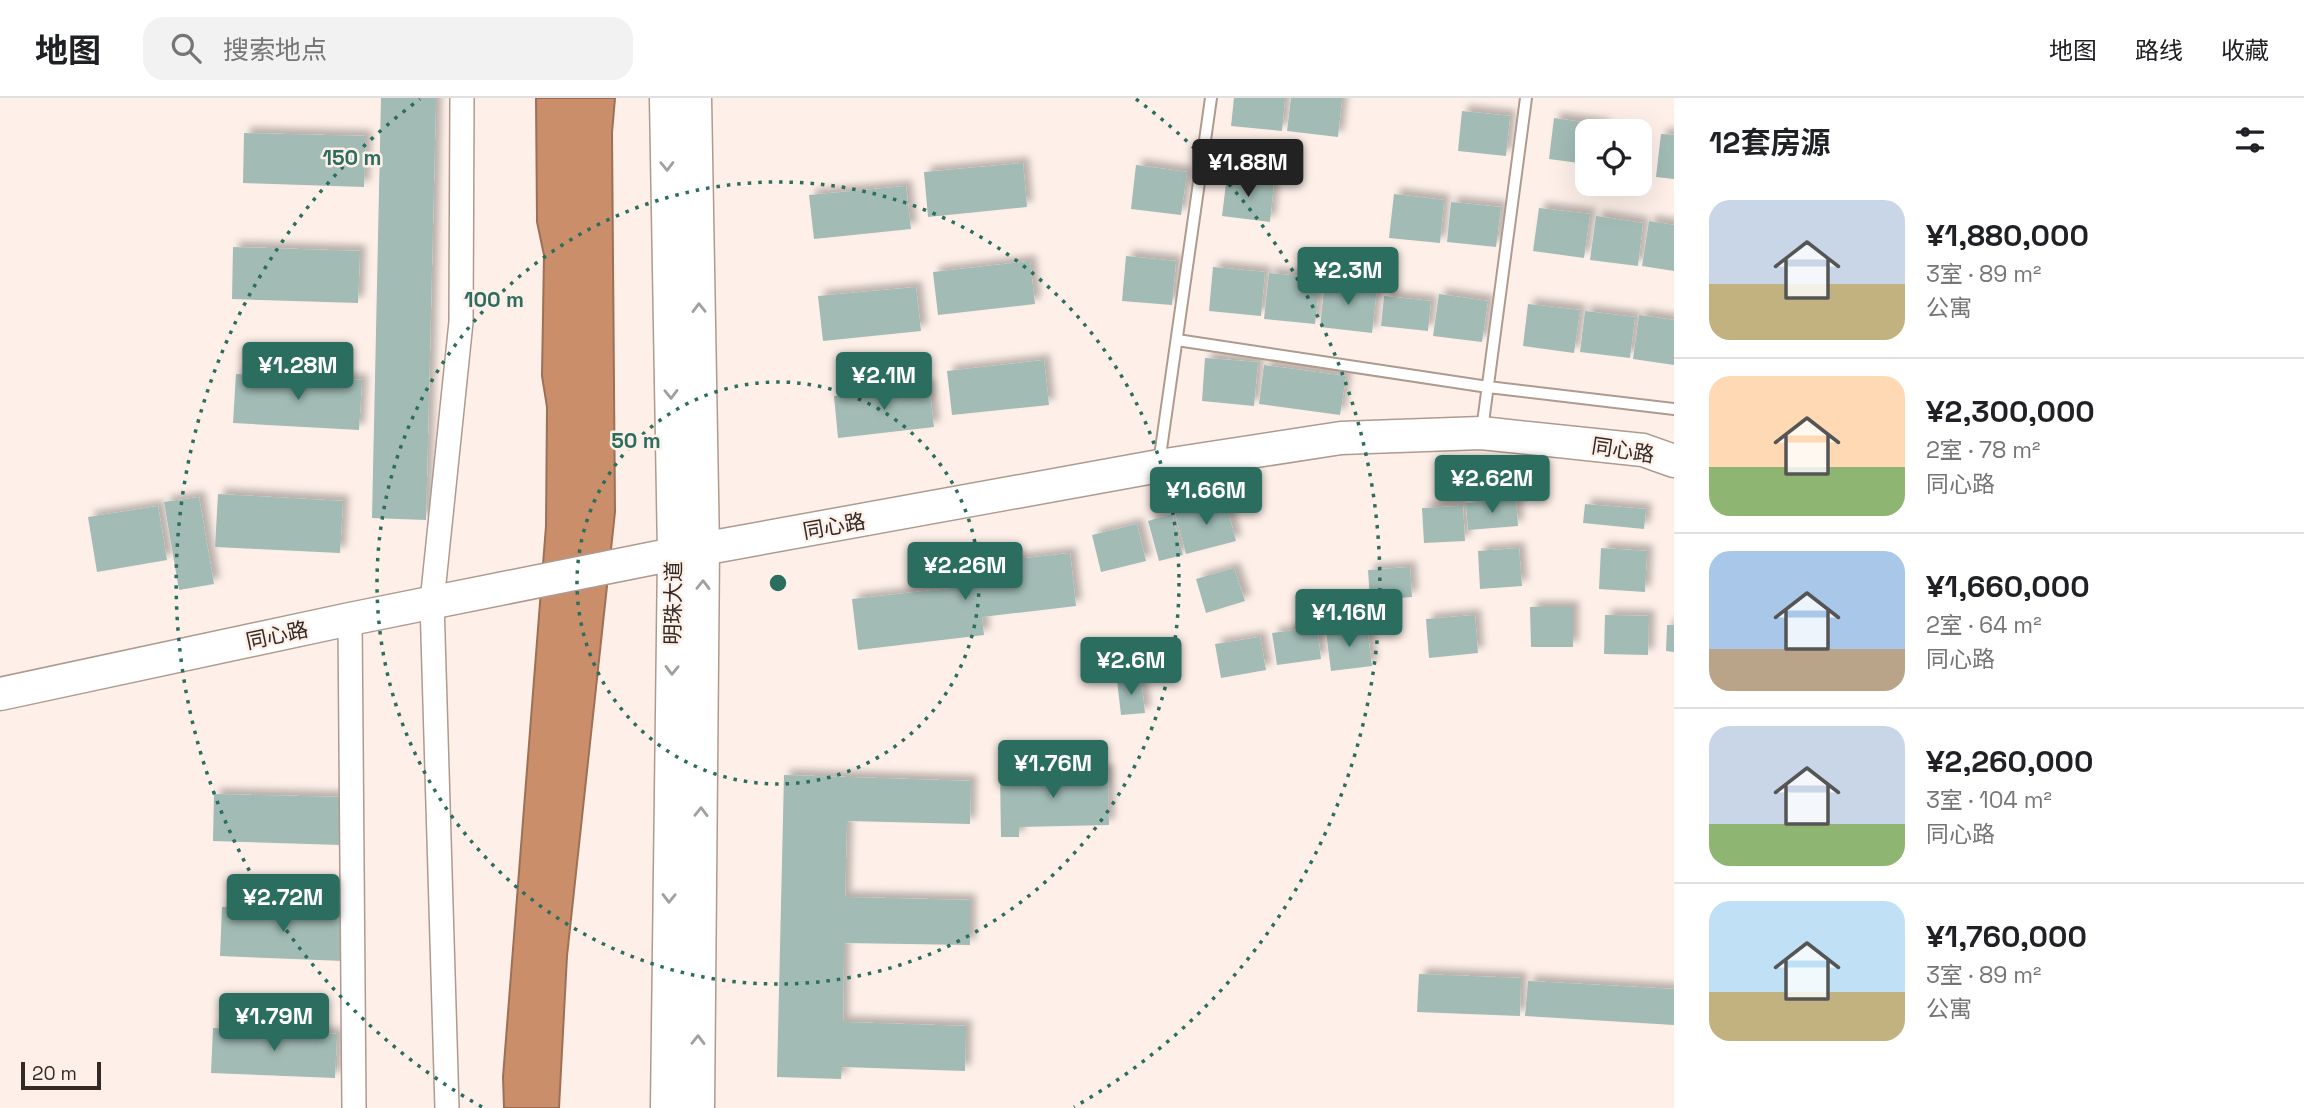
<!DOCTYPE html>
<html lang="zh">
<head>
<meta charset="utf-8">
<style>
	:root { --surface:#fff; --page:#f2f2f2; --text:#202124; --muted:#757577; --line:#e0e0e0; --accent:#2b6e5f }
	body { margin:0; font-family:"Space Grotesk","Noto Sans SC",sans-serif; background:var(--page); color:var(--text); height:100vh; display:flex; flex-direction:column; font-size:26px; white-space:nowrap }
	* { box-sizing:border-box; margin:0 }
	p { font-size:23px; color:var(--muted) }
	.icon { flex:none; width:38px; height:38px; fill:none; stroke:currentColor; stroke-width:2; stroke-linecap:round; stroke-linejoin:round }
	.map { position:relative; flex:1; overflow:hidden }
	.details { display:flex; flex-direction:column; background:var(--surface); width:630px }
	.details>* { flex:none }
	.tools { position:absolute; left:1575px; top:21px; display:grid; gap:14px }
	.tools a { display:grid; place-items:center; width:77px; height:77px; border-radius:14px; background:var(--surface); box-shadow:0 7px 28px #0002; font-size:35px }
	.scale { position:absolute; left:21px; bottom:18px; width:80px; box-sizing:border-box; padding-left:7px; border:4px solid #332a25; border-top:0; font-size:19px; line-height:24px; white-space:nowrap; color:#332a25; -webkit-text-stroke:5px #fef0e9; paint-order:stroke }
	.price { position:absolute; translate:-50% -60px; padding:0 16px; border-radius:7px; background:var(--accent); color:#fff; font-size:23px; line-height:46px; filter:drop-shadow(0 2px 4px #0008) }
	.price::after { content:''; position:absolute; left:50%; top:42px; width:21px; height:16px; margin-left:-10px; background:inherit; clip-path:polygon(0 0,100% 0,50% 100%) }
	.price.current { background:#222; color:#fff }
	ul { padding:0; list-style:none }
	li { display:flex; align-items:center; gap:21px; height:175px; padding:0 35px }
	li+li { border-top:2px solid var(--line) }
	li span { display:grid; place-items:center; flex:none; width:196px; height:140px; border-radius:21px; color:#555 }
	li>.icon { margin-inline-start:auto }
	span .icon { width:84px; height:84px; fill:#fffc; stroke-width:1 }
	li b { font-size:30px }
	h2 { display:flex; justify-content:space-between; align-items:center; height:84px; padding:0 35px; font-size:30px }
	header { display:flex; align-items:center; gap:42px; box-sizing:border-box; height:98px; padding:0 35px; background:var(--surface); border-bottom:2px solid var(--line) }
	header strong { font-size:33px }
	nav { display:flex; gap:38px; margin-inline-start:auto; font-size:24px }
	.search { width:490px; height:63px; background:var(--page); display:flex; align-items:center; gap:18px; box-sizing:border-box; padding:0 24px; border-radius:21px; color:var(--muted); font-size:26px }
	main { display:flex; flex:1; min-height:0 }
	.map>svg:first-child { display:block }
</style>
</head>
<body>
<header>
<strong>地图</strong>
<div class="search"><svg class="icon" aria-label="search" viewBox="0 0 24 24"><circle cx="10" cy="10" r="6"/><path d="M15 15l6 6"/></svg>搜索地点</div>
<nav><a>地图</a><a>路线</a><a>收藏</a></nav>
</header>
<main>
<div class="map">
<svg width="1674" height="1010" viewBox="0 0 1674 1010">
	<defs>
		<filter id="shadow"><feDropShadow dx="6" dy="-6" stdDeviation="3.5" flood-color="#0004"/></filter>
	</defs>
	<rect width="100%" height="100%" fill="#fef0e9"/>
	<path fill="#ca8e6b" stroke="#9d7056" stroke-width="2" d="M536 0H615L612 35 615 414 567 858 559 1010H504L503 979 546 428 547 309 542 278 544 157 537 124Z"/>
	<path fill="#a2bcb5" filter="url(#shadow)" d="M381 0H436L426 422 372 420Z
		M1234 0H1285L1282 33 1231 28Z
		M1291 0H1342L1338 39 1287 33Z
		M1462 13 1510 18 1506 58 1458 53Z
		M1554 20 1604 27 1603 33H1587V66L1549 61Z
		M244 35 366 38 364 89 243 85Z
		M1661 36 1674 37V81L1656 79Z
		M1023 65 1027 109 928 119 924 74Z
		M1136 67 1187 74 1181 117 1131 111Z
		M1227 78 1274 84 1270 124 1222 118Z
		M906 88 911 131 814 141 809 97Z
		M1394 96 1444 102 1440 145 1389 140Z
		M1451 104 1501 109 1496 149 1447 144Z
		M1539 110 1590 116 1584 160 1533 153Z
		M1596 118 1643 125 1638 168 1590 162Z
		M1649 123 1674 127V173L1642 168Z
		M233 149 360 153 358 205 232 201Z
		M1126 158 1176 163 1172 207 1122 203Z
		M1030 163 1035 206 938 217 933 174Z
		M1213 169 1265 174 1261 218 1209 213Z
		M1269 175 1320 180 1315 226 1264 221Z
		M1325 183 1377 189 1372 235 1320 229Z
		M916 189 921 233 823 243 818 198Z
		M1439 196 1488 203 1482 244 1433 238Z
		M1384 198 1431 203 1428 233 1381 228Z
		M1528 206 1580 212 1574 255 1523 248Z
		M1585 213 1635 219 1630 260 1580 254Z
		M1639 217 1674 222V267L1633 261Z
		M1205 260 1258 264 1254 308 1202 303Z
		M1044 262 1049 307 952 317 947 273Z
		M1264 267 1346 278 1340 317 1259 306Z
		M236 276 362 282 359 332 233 325Z
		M929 287 934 329 838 340 834 298Z
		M218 396 343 403 340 455 215 449Z
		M199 399 214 486 179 492 164 404Z
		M1225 402 1236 443 1186 456 1175 415Z
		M1516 402 1518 428 1468 432 1466 405Z
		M1585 406 1646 411 1644 431 1583 425Z
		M158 408 167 462 97 474 88 419Z
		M1463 408 1465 443 1424 445 1422 410Z
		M1172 416 1183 457 1159 463 1148 423Z
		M1137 426 1146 463 1101 474 1092 437Z
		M1519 450 1522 488 1480 491 1478 453Z
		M1601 450 1647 453 1645 494 1599 491Z
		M1070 455 1076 508 982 519 984 537 858 552 852 501 952 490 949 469Z
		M1410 469 1412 499 1370 502 1368 472Z
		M1234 470 1245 503 1206 515 1196 481Z
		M1530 509H1573V549H1531Z
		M1475 517 1478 555 1429 560 1426 521Z
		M1605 517 1649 518 1648 557 1604 556Z
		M1667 527H1674V554L1666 553Z
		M1317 529 1321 561 1277 567 1272 535Z
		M1367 529 1372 568 1331 573 1326 534Z
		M1260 539 1266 572 1221 580 1215 546Z
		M1141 580 1145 615 1121 617 1117 582Z
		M1108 672 1109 727 1019 729V739H1001L1000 674Z
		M784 677 971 683 970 726 847 723 845 799 970 802V847L844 845 843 924 966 928 965 973 842 969 841 981 777 979Z
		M214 696 342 699 341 747 213 743Z
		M222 809 346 814 344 863 220 858Z
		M1419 876 1521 880 1520 918 1417 914Z
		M1528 883 1674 891V927L1525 918Z
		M213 930 337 936 335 980 211 975Z"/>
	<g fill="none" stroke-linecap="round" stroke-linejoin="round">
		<defs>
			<path id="lane" d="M1177 242 1488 289 1674 311
				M1482 332 1526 0
				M1159 365 1211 0"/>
			<path id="street" d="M350 521 354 1010
				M447 1010 432 504 461 224 462 0"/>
			<path id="secondary" d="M666 0 674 456 667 1010
				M695 0 703 451 698 1010
				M0 596 350 521 674 456 1159 368 1341 340 1481 335 1643 352 1674 363"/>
		</defs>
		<use href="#lane" stroke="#af9a8e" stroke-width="14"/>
		<use href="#street" stroke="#af9a8e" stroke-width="26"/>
		<use href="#secondary" stroke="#af9a8e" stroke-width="35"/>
		<use href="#lane" stroke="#fff" stroke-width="10"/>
		<use href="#street" stroke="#fff" stroke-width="23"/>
		<use href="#secondary" stroke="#fff" stroke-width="32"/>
	</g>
	<defs><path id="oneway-chevron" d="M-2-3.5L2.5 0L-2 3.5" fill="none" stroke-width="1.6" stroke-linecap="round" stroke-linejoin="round" transform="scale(1.75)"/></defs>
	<g stroke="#a39f9d">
		<use href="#oneway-chevron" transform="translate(667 68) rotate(89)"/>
		<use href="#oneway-chevron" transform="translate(699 210) rotate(-91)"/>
		<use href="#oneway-chevron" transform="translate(671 296) rotate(89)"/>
		<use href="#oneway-chevron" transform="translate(703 487) rotate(-89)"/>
		<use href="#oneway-chevron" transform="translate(672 572) rotate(91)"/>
		<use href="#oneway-chevron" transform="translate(701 714) rotate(-89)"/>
		<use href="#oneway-chevron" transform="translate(669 800) rotate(91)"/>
		<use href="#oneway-chevron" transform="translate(698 942) rotate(-89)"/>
	</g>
	<g fill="none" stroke="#2b6e5f" stroke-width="3.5" stroke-dasharray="3.5 7">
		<circle cx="778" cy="485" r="201"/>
		<circle cx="778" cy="485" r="401"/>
		<path d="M482 1009A602 602 0 0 1 420 1M1136 1A602 602 0 0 1 1074 1009"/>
	</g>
	<g text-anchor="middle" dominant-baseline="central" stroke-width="5" stroke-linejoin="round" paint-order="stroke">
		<g font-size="21" fill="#332a25" stroke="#fef0e9">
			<text transform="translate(1623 352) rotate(9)">同心路</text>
			<text transform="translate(834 428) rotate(-10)">同心路</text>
			<text transform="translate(673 505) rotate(-89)">明珠大道</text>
			<text transform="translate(277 537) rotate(-12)">同心路</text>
		</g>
	</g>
	<circle cx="778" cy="485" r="10" fill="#2b6e5f" stroke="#fef0e9" stroke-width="3.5"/>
	<g font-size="21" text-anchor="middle" font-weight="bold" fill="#2b6e5f" stroke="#fef0e9" stroke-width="5" stroke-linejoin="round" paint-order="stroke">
		<text x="352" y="67">150 m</text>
		<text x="494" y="209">100 m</text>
		<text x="636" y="350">50 m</text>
	</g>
</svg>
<div class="tools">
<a><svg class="icon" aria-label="locate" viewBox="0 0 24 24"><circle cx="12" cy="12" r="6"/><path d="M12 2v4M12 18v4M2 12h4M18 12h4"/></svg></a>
</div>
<div class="scale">20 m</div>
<b class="price current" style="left:1248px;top:101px">¥1.88M</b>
<b class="price" style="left:1348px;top:209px">¥2.3M</b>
<b class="price" style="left:298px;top:304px">¥1.28M</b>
<b class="price" style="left:884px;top:314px">¥2.1M</b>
<b class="price" style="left:1492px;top:417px">¥2.62M</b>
<b class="price" style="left:1206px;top:429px">¥1.66M</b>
<b class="price" style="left:965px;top:504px">¥2.26M</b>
<b class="price" style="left:1349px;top:551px">¥1.16M</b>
<b class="price" style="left:1131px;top:599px">¥2.6M</b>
<b class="price" style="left:1053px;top:702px">¥1.76M</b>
<b class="price" style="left:283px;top:836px">¥2.72M</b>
<b class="price" style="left:274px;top:955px">¥1.79M</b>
</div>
<section class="details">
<h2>12套房源<svg class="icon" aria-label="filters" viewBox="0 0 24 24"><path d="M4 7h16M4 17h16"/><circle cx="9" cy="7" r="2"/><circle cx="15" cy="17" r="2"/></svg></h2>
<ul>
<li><span style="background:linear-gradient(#c9d6e8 60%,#c2b280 0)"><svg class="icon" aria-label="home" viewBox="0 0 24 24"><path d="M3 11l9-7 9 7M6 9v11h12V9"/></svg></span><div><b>¥1,880,000</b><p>3室 · 89 m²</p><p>公寓</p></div></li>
<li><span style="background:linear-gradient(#ffd9b3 65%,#8fb573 0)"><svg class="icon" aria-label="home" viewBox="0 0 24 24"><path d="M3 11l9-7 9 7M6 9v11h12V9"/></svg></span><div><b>¥2,300,000</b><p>2室 · 78 m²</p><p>同心路</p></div></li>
<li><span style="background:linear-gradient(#a9c7e8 70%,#b9a48a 0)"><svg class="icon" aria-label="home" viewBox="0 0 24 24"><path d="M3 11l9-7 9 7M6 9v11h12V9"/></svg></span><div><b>¥1,660,000</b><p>2室 · 64 m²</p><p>同心路</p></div></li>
<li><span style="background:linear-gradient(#c9d6e8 70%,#8fb573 0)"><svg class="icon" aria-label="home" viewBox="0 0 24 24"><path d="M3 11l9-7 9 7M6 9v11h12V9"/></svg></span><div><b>¥2,260,000</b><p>3室 · 104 m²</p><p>同心路</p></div></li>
<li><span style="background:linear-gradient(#bfe0f5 65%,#c2b280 0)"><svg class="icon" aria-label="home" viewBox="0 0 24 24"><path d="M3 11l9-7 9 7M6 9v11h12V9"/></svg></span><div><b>¥1,760,000</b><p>3室 · 89 m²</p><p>公寓</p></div></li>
</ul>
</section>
</main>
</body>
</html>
